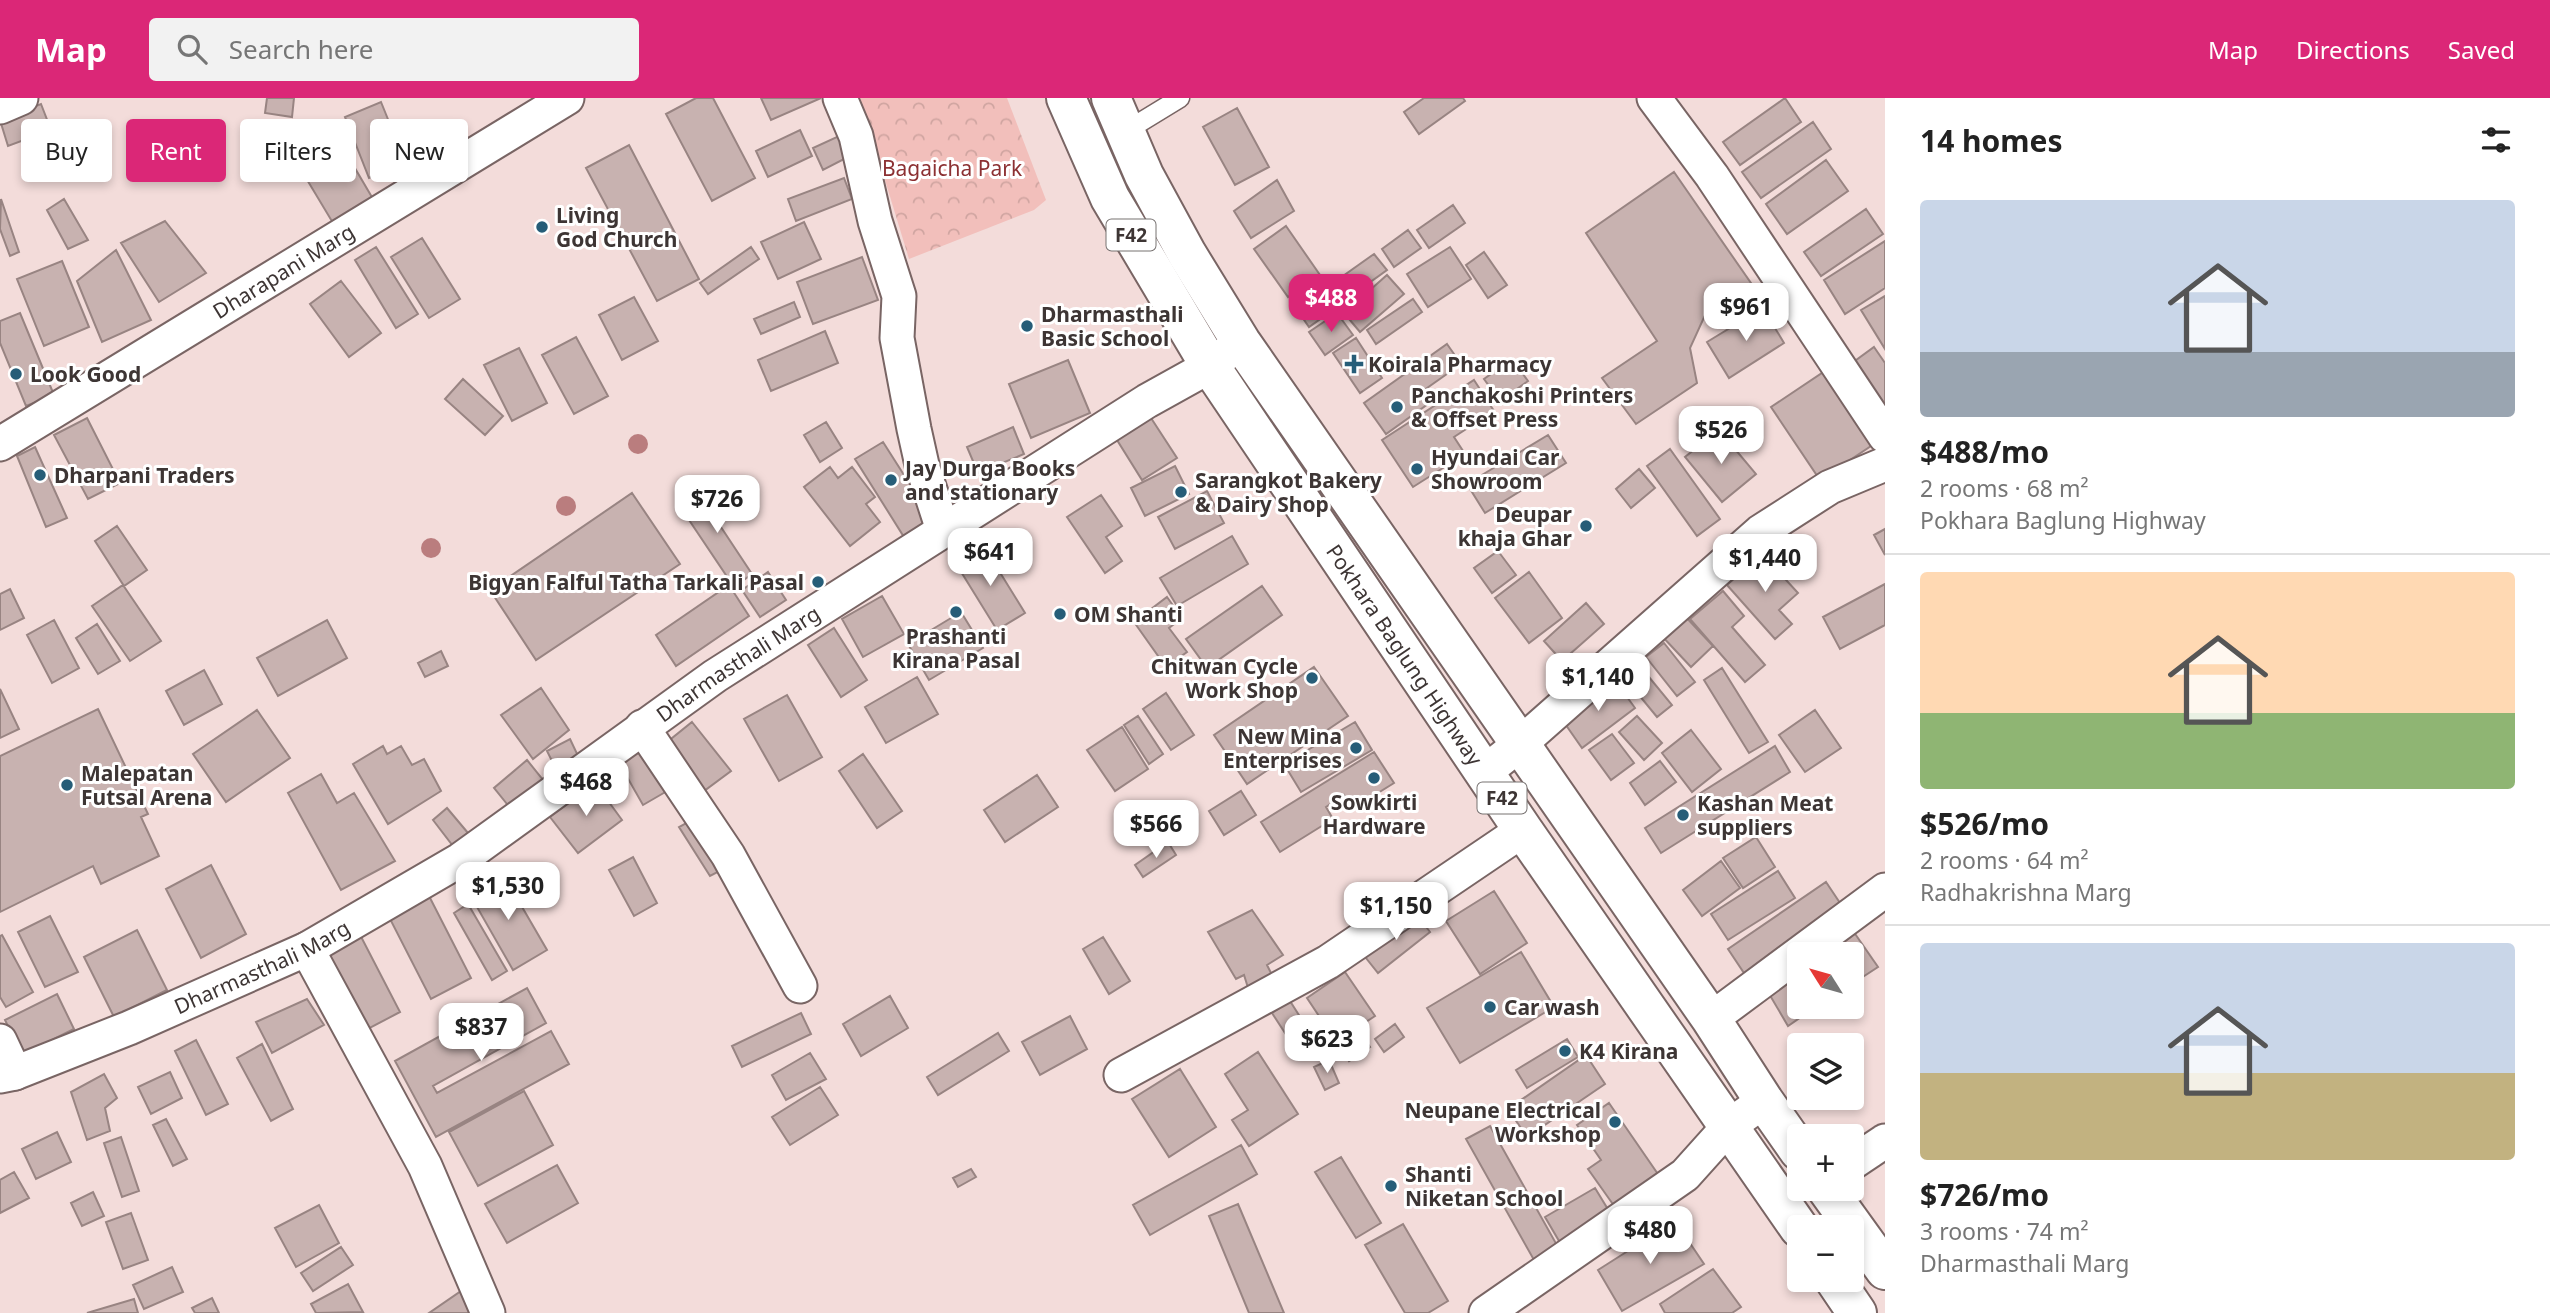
<!DOCTYPE html>
<html lang="en">
<head>
<meta charset="utf-8">
<style>
	:root { --surface:#fff; --page:#f2f2f2; --text:#222; --muted:#767676; --line:#e0e0e0; --accent:#db2777 }
	body { margin:0; font-family:"Noto Sans",sans-serif; background:var(--page); color:var(--text); height:100vh; display:flex; flex-direction:column; font-size:26px; white-space:nowrap }
	* { box-sizing:border-box; margin:0 }
	p { font-size:23px; color:var(--muted) }
	.icon { flex:none; width:38px; height:38px; fill:none; stroke:currentColor; stroke-width:2; stroke-linecap:round; stroke-linejoin:round }
	.map { position:relative; flex:1; overflow:hidden }
	.drawer { display:flex; flex-direction:column; background:var(--surface); width:665px }
	.drawer>* { flex:none }
	.banner { position:absolute; left:21px; top:21px; width:665px; height:63px; display:flex; gap:14px }
	.needle { width:46px; rotate:307deg }
	.fabs { position:absolute; left:1787px; top:844px; display:grid; gap:14px }
	.fabs a { display:grid; place-items:center; width:77px; height:77px; border-radius:7px; background:var(--surface); box-shadow:0 4px 10px #0003; font-size:35px }
	.price { position:absolute; translate:-50% -60px; padding:0 16px; border-radius:14px; background:#fff; color:#222; font-size:23px; line-height:46px; filter:drop-shadow(0 2px 4px #0008) }
	.price::after { content:''; position:absolute; left:50%; top:42px; width:21px; height:16px; margin-left:-10px; background:inherit; clip-path:polygon(0 0,100% 0,50% 100%) }
	.price.active { background:var(--accent); color:#fff }
	ul { padding:0; list-style:none }
	li { display:grid; align-content:center; gap:14px; height:371px; padding:0 35px }
	li+li { border-top:2px solid var(--line) }
	li span { display:grid; place-items:center; height:217px; border-radius:7px; color:#555 }
	li>.icon { margin-inline-start:auto }
	span .icon { width:126px; height:126px; fill:#fffc; stroke-width:1 }
	li b { font-size:30px }
	h2 { display:flex; justify-content:space-between; align-items:center; height:84px; padding:0 35px; font-size:30px }
	.tag { padding:0 24px; border-radius:7px; background:var(--surface); box-shadow:0 4px 10px #0003; font-size:24px; line-height:63px }
	.tag.active { background:var(--accent); color:#fff }
	header { display:flex; align-items:center; gap:42px; box-sizing:border-box; height:98px; padding:0 35px; background:var(--accent); color:#fff }
	header strong { font-size:33px }
	nav { display:flex; gap:38px; margin-inline-start:auto; font-size:24px }
	.search { width:490px; height:63px; background:var(--page); display:flex; align-items:center; gap:18px; box-sizing:border-box; padding:0 24px; border-radius:7px; color:var(--muted); font-size:26px }
	main { display:flex; flex:1; min-height:0 }
	.map>svg:first-child { display:block }
</style>
</head>
<body>
<header>
<strong>Map</strong>
<div class="search"><svg class="icon" aria-label="search" viewBox="0 0 24 24"><circle cx="10" cy="10" r="6"/><path d="M15 15l6 6"/></svg>Search here</div>
<nav><a>Map</a><a>Directions</a><a>Saved</a></nav>
</header>
<main>
<div class="map">
<svg width="1885" height="1215" viewBox="0 0 1885 1215">
	<defs>
		<pattern id="park-crowns" width="20" height="18" patternUnits="userSpaceOnUse" patternTransform="scale(1.75)"><rect width="20" height="18" fill="#f2bfbb"/><path d="M2 6a3 3 0 1 1 6 0M12 15a3 3 0 1 1 6 0" fill="none" stroke="#d0a5a1"/></pattern>
	</defs>
	<rect width="100%" height="100%" fill="#f3dcda"/>
	<path fill="url(#park-crowns)" d="M860 0H1007L1046 102 1034 112 909 161Z"/>
	<path fill="#c8b2b0" stroke="#988482" stroke-width="2" d="M267 0H294L292 19 265 15Z
		M696 0H713L755 80 712 103 666 16Z
		M761 0H821L771 22Z
		M1424 0H1463L1465 3 1419 36 1404 14Z
		M1785 0 1801 24 1740 67 1723 44Z
		M381 4 406 66 369 80 345 19Z
		M41 6 51 32 8 48 0 22Z
		M1237 10 1269 69 1235 87 1203 29Z
		M1813 24 1831 51 1761 100 1742 74Z
		M332 31 373 101 333 125 291 55Z
		M800 32 812 58 768 79 756 53Z
		M839 38 848 59 823 72 813 50Z
		M629 47 699 181 657 203 586 70Z
		M1826 62 1848 93 1787 136 1766 106Z
		M1674 74 1753 188 1706 215 1690 250 1697 285 1636 326 1602 280 1657 243 1586 135Z
		M844 80 852 101 796 123 788 101Z
		M1277 82 1294 113 1251 140 1234 113Z
		M1 101 19 154 10 158 0 131Z
		M64 101 88 142 68 151 47 112Z
		M1453 107 1465 125 1429 150 1417 132Z
		M1866 111 1883 136 1821 178 1804 154Z
		M165 123 206 175 159 204 121 145Z
		M804 124 821 161 778 181 761 144Z
		M1286 128 1320 177 1288 199 1254 151Z
		M1408 132 1421 150 1394 169 1382 151Z
		M422 140 460 201 429 220 391 159Z
		M1885 143V190L1845 216 1824 182Z
		M376 149 418 216 396 230 355 162Z
		M751 149 759 161 708 196 700 185Z
		M1450 149 1471 181 1428 209 1407 176Z
		M116 152 151 222 102 244 77 183Z
		M1484 154 1507 187 1488 200 1466 167Z
		M1374 156 1387 172 1355 195 1343 178Z
		M862 159 878 202 813 226 797 184Z
		M62 163 89 229 44 248 17 181Z
		M1387 177 1404 196 1360 234 1344 215Z
		M1321 181 1340 207 1309 229 1291 203Z
		M341 183 381 235 349 259 310 206Z
		M1885 198V251L1861 212Z
		M634 199 658 243 622 262 599 217Z
		M1413 201 1422 214 1376 246 1367 232Z
		M794 204 800 219 761 236 754 221Z
		M1763 210 1784 245 1729 280 1707 244Z
		M20 215 54 297 26 308 0 245V223Z
		M1337 215 1353 237 1325 257 1309 234Z
		M825 233 838 265 771 293 758 262Z
		M576 239 608 298 574 316 542 257Z
		M1356 240 1382 280 1360 295 1333 255Z
		M1447 246 1461 266 1420 295 1428 306 1386 336 1364 305Z
		M1874 249 1885 265V321L1848 268Z
		M519 250 547 305 512 323 484 267Z
		M1512 261 1528 283 1500 303 1484 281Z
		M1068 262 1090 315 1031 340 1009 286Z
		M1825 273 1874 346 1820 382 1771 309Z
		M463 281 503 318 485 337 445 301Z
		M1474 282 1494 313 1454 339 1465 356 1413 389 1382 342Z
		M87 320 120 385 88 401 54 337Z
		M1151 320 1177 360 1142 382 1117 342Z
		M826 324 842 350 820 364 804 337Z
		M1013 329 1024 356 978 375 967 349Z
		M1719 332 1756 376 1722 404 1685 359Z
		M1548 337 1566 365 1485 415 1467 386Z
		M883 344 932 421 904 439 855 361Z
		M35 349 67 420 46 429 17 358Z
		M1670 351 1720 421 1697 438 1647 368Z
		M1175 368 1189 396 1145 418 1131 390Z
		M830 369 838 380 852 369 875 399 866 406 880 424 850 448 804 389Z
		M1639 371 1655 390 1631 410 1616 391Z
		M721 387 730 401 711 414 752 476 734 489 683 413Z
		M1207 393 1224 425 1175 451 1158 419Z
		M632 395 680 466 536 562 490 492Z
		M1101 397 1122 428 1106 439 1122 463 1105 475 1067 419Z
		M117 428 147 472 124 488 95 443Z
		M1885 431V457L1874 437Z
		M1232 438 1248 466 1177 508 1160 480Z
		M983 447 1025 515 997 532 955 464Z
		M1498 453 1516 477 1492 495 1474 470Z
		M1762 456 1798 495 1779 512 1792 526 1775 541 1727 487Z
		M768 474 786 502 760 519 742 492Z
		M1529 474 1562 520 1529 545 1495 500Z
		M1885 486V527L1840 551 1823 519Z
		M123 487 161 543 130 563 92 508Z
		M729 487 749 518 676 568 656 537Z
		M1262 488 1282 517 1207 570 1186 541Z
		M10 491 24 520 0 532V496Z
		M1723 493 1744 518 1732 529 1765 567 1745 584 1690 521Z
		M882 498 904 536 863 559 842 521Z
		M1167 499 1182 520 1169 530 1187 554 1166 569 1134 524Z
		M1586 505 1604 526 1562 563 1544 543Z
		M961 514 983 550 929 582 908 546Z
		M1683 516 1713 548 1691 569 1660 536Z
		M54 522 79 570 52 585 27 537Z
		M327 522 347 560 278 598 257 560Z
		M97 526 120 563 98 576 76 540Z
		M834 530 867 582 841 599 808 547Z
		M1664 545 1695 584 1677 598 1646 559Z
		M441 553 448 568 425 579 418 565Z
		M1635 562 1672 607 1657 619 1620 574Z
		M1314 569 1348 618 1247 686 1214 637Z
		M1722 570 1768 644 1749 655 1704 582Z
		M204 572 222 606 184 627 166 593Z
		M917 579 938 616 886 645 865 609Z
		M1614 581 1635 610 1582 650 1561 620Z
		M541 590 569 632 533 661 501 617Z
		M0 591 19 631 0 640Z
		M1166 595 1194 637 1171 652 1143 611Z
		M787 597 822 659 779 683 744 621Z
		M98 611 148 716 141 719 159 758 101 786 93 768 0 814V658Z
		M257 612 290 660 226 704 193 656Z
		M1815 612 1841 650 1805 674 1779 637Z
		M1138 618 1163 656 1149 666 1124 627Z
		M1637 618 1662 645 1644 662 1619 634Z
		M692 624 731 673 704 693 666 645Z
		M1355 624 1372 652 1301 694 1284 666Z
		M1122 629 1148 671 1115 693 1087 652Z
		M1691 632 1721 671 1692 694 1662 655Z
		M1612 636 1634 665 1611 682 1589 652Z
		M644 638 674 689 643 707 614 656Z
		M570 641 579 660 556 671 547 653Z
		M383 648 387 656 401 648 412 667 424 661 441 693 388 726 353 666Z
		M1775 648 1790 674 1661 755 1645 730Z
		M1374 654 1394 685 1352 711 1344 697 1326 709 1333 721 1280 754 1261 724Z
		M863 656 902 713 877 730 839 673Z
		M527 662 544 683 511 711 494 690Z
		M1660 663 1676 684 1645 707 1630 685Z
		M321 676 337 705 354 695 395 763 341 792 288 695Z
		M1037 677 1058 709 1005 744 984 712Z
		M595 685 622 722 578 755 550 719Z
		M1241 693 1256 717 1224 737 1209 713Z
		M447 710 468 735 453 748 433 722Z
		M699 718 731 767 710 778 679 729Z
		M1756 739 1775 769 1743 790 1723 760Z
		M1168 744 1176 757 1143 779 1135 767Z
		M633 759 657 805 634 818 609 772Z
		M1721 763 1740 790 1702 818 1683 792Z
		M211 767 246 836 201 860 166 791Z
		M1778 773 1795 800 1728 842 1711 816Z
		M503 776 547 852 513 872 469 795Z
		M1826 784 1844 811 1746 878 1728 851Z
		M1494 793 1527 845 1480 876 1446 823Z
		M428 796 471 880 431 901 388 817Z
		M468 806 507 873 492 882 454 815Z
		M1252 812 1283 857 1267 867 1274 881 1250 896 1244 877 1236 881 1208 834Z
		M1414 813 1430 834 1378 875 1362 855Z
		M50 818 78 874 45 889 18 834Z
		M356 829 400 914 364 933 320 848Z
		M1851 830 1878 869 1852 886V856H1817Z
		M137 832 167 892 114 919 84 859Z
		M2 837 33 894 6 909 0 899V838Z
		M1103 839 1130 883 1109 896 1083 851Z
		M1521 854 1554 909 1460 965 1427 910Z
		M1799 870V908H1817L1788 928 1768 894Z
		M1345 874 1375 918 1357 930 1370 949 1349 963 1307 900Z
		M527 890 546 925 433 988 437 995 551 933 569 966 436 1039 395 963Z
		M57 896 74 931 22 957 5 922Z
		M890 898 908 930 861 958 843 926Z
		M307 901 324 927 272 955 256 924Z
		M1290 903 1316 944 1298 955 1272 915Z
		M801 915 811 936 742 969 732 948Z
		M1070 918 1087 951 1040 977 1022 944Z
		M1395 926 1404 939 1384 954 1375 941Z
		M998 935 1009 953 938 997 927 979Z
		M1567 941 1578 959 1527 990 1516 972Z
		M196 942 228 1006 206 1017 175 953Z
		M262 946 293 1011 271 1023 237 960Z
		M1258 954 1298 1016 1249 1048 1232 1022 1248 1012 1225 976Z
		M810 955 826 981 786 1002 772 977Z
		M1586 957 1605 986 1527 1039 1508 1011Z
		M1329 962 1339 985 1325 992 1314 969Z
		M1180 971 1216 1029 1169 1059 1132 1001Z
		M170 974 182 1000 151 1016 138 989Z
		M104 976 117 1000 105 1010 110 1033 87 1042 71 994Z
		M820 989 838 1017 790 1047 772 1019Z
		M524 993 553 1047 478 1088 449 1034Z
		M1609 1005 1662 1082 1617 1112 1588 1071 1601 1062 1577 1027Z
		M166 1021 187 1061 173 1068 153 1027Z
		M1490 1028 1558 1149 1534 1162 1466 1041Z
		M57 1034 71 1064 36 1081 22 1051Z
		M121 1039 139 1093 122 1099 104 1045Z
		M1241 1047 1257 1076 1150 1137 1133 1107Z
		M1341 1059 1381 1125 1356 1140 1315 1074Z
		M557 1067 578 1105 507 1145 485 1106Z
		M971 1071 976 1079 958 1089 953 1080Z
		M14 1074 29 1100 0 1115V1082Z
		M1595 1090 1612 1118 1562 1148 1545 1119Z
		M93 1094 104 1118 82 1128 71 1105Z
		M1238 1106 1284 1215H1249L1209 1118Z
		M319 1107 339 1145 296 1169 275 1130Z
		M131 1115 148 1162 123 1171 106 1124Z
		M1675 1123 1704 1166 1622 1213 1598 1172Z
		M1403 1126 1448 1203 1428 1215H1405L1365 1147Z
		M341 1149 353 1167 313 1193 301 1175Z
		M172 1169 183 1194 144 1211 133 1187Z
		M1713 1171 1741 1209 1732 1215H1665L1660 1206Z
		M348 1186 363 1214 316 1215 311 1206Z
		M464 1191 480 1215H429Z
		M212 1200 219 1215H195L192 1210Z
		M134 1201 138 1215H87Z"/>
	<g fill="none" stroke-linecap="round" stroke-linejoin="round">
		<defs>
			<path id="service" d="M1126 33 1180 0"/>
			<g id="minor">
				<path d="M840 0 856 38 875 123 899 198 897 240 914 331 922 367 943 432"/>
				<path d="M1654 0 1712 78 1885 338"/>
				<path d="M0 9 21 0"/>
				<path id="s1" d="M0 346 567 0"/>
				<path d="M642 629 728 757 800 888"/>
				<path d="M1485 674 1520 646 1760 434 1830 389 1885 366"/>
				<path d="M307 851 425 1068 488 1215"/>
				<path d="M1711 921 1885 792"/>
				<path d="M0 943 15 975"/>
				<path d="M1121 977 1328 864 1523 732"/>
				<path id="s2" d="M0 978 15 975 129 930 307 851 460 762 715 578 1147 303 1210 268 1241 244"/>
				<path d="M1852 1065 1885 1043"/>
				<path d="M1486 1215 1685 1077 1729 1028 1764 1003"/>
			</g>
			<g id="trunk">
				<path id="s3" d="M1066 0 1110 100 1210 268 1523 732 1799 1130"/>
				<path d="M1111 0 1144 77 1187 156 1241 244 1711 921 1764 1003 1799 1053"/>
				<path d="M1826 1090 1885 1172"/>
				<path d="M1834 1181 1857 1215"/>
			</g>
		</defs>
		<use href="#service" stroke="#796564" stroke-width="21"/>
		<use href="#minor" stroke="#796564" stroke-width="37"/>
		<use href="#trunk" stroke="#796564" stroke-width="42"/>
		<use href="#service" stroke="#fff" stroke-width="18"/>
		<use href="#minor" stroke="#fff" stroke-width="33"/>
		<use href="#trunk" stroke="#fff" stroke-width="38"/>
	</g>
	<g fill="#ba7d7e">
		<circle cx="638" cy="346" r="10"/>
		<circle cx="566" cy="408" r="10"/>
		<circle cx="431" cy="450" r="10"/>
	</g>
	<g fill="#265d78" stroke="#fff" stroke-width="2.5">
		<circle cx="542" cy="129" r="7"/>
		<circle cx="1027" cy="228" r="7"/>
		<path d="M1350.5 255.5h7v7h7v7h-7v7h-7v-7h-7v-7h7z"/>
		<circle cx="16" cy="276" r="7"/>
		<circle cx="1397" cy="309" r="7"/>
		<circle cx="1417" cy="371" r="7"/>
		<circle cx="40" cy="377" r="7"/>
		<circle cx="891" cy="382" r="7"/>
		<circle cx="1181" cy="394" r="7"/>
		<circle cx="1586" cy="428" r="7"/>
		<circle cx="818" cy="484" r="7"/>
		<circle cx="956" cy="514" r="7"/>
		<circle cx="1060" cy="516" r="7"/>
		<circle cx="1312" cy="580" r="7"/>
		<circle cx="1356" cy="650" r="7"/>
		<circle cx="1374" cy="680" r="7"/>
		<circle cx="67" cy="687" r="7"/>
		<circle cx="1683" cy="717" r="7"/>
		<circle cx="1490" cy="909" r="7"/>
		<circle cx="1565" cy="953" r="7"/>
		<circle cx="1615" cy="1024" r="7"/>
		<circle cx="1391" cy="1088" r="7"/>
	</g>
	<g text-anchor="middle" dominant-baseline="central" stroke-width="6" stroke-linejoin="round" paint-order="stroke">
		<g fill="#fff" stroke="#777271" stroke-width="2">
			<rect x="1106.5" y="121.5" width="49" height="31" rx="5"/>
			<rect x="1477.5" y="684.5" width="49" height="31" rx="5"/>
		</g>
		<g font-size="19" font-weight="bold" fill="#3d3534">
			<text x="1131" y="137">F42</text>
			<text x="1502" y="700">F42</text>
		</g>
		<g font-size="21" fill="#8c3032" stroke="#fff">
			<text x="952" y="70">Bagaicha Park</text>
		</g>
		<g font-size="21" font-weight="bold" fill="#3d3534" stroke="#fff" text-anchor="start">
			<text x="556" y="117">Living<tspan x="556" dy="24">God Church</tspan></text>
			<text x="1041" y="216">Dharmasthali<tspan x="1041" dy="24">Basic School</tspan></text>
			<text x="1368" y="266">Koirala Pharmacy</text>
			<text x="30" y="276">Look Good</text>
			<text x="1411" y="297">Panchakoshi Printers<tspan x="1411" dy="24">&amp; Offset Press</tspan></text>
			<text x="1431" y="359">Hyundai Car<tspan x="1431" dy="24">Showroom</tspan></text>
			<text x="905" y="370">Jay Durga Books<tspan x="905" dy="24">and stationary</tspan></text>
			<text x="54" y="377">Dharpani Traders</text>
			<text x="1195" y="382">Sarangkot Bakery<tspan x="1195" dy="24">&amp; Dairy Shop</tspan></text>
			<text x="1572" y="416" text-anchor="end">Deupar<tspan x="1572" dy="24">khaja Ghar</tspan></text>
			<text x="804" y="484" text-anchor="end">Bigyan Falful Tatha Tarkali Pasal</text>
			<text x="1074" y="516">OM Shanti</text>
			<text x="956" y="538" text-anchor="middle">Prashanti<tspan x="956" dy="24">Kirana Pasal</tspan></text>
			<text x="1298" y="568" text-anchor="end">Chitwan Cycle<tspan x="1298" dy="24">Work Shop</tspan></text>
			<text x="1342" y="638" text-anchor="end">New Mina<tspan x="1342" dy="24">Enterprises</tspan></text>
			<text x="81" y="675">Malepatan<tspan x="81" dy="24">Futsal Arena</tspan></text>
			<text x="1374" y="704" text-anchor="middle">Sowkirti<tspan x="1374" dy="24">Hardware</tspan></text>
			<text x="1697" y="705">Kashan Meat<tspan x="1697" dy="24">suppliers</tspan></text>
			<text x="1504" y="909">Car wash</text>
			<text x="1579" y="953">K4 Kirana</text>
			<text x="1601" y="1012" text-anchor="end">Neupane Electrical<tspan x="1601" dy="24">Workshop</tspan></text>
			<text x="1405" y="1076">Shanti<tspan x="1405" dy="24">Niketan School</tspan></text>
		</g>
		<g font-size="21" fill="#3d3534" stroke="#fff">
			<text stroke="none"><textPath href="#s1" startOffset="332">Dharapani Marg</textPath></text>
			<text stroke="none"><textPath href="#s3" startOffset="653">Pokhara Baglung Highway</textPath></text>
			<text stroke="none"><textPath href="#s2" startOffset="850">Dharmasthali Marg</textPath></text>
			<text stroke="none"><textPath href="#s2" startOffset="284">Dharmasthali Marg</textPath></text>
		</g>
	</g>
</svg>
<div class="fabs">
<a><svg class="needle" viewBox="-14 -14 28 28"><path d="M0-13l5 13h-10z" fill="#e53935"/><path d="M0 13l5-13h-10z" fill="#767676"/></svg></a>
<a><svg class="icon" aria-label="layers" viewBox="0 0 24 24"><path d="M12 4l9 5-9 5-9-5zM3 14l9 5 9-5"/></svg></a>
<a>+</a>
<a>−</a>
</div>
<b class="price active" style="left:1331px;top:236px">$488</b>
<b class="price" style="left:1746px;top:245px">$961</b>
<b class="price" style="left:1721px;top:368px">$526</b>
<b class="price" style="left:717px;top:437px">$726</b>
<b class="price" style="left:990px;top:490px">$641</b>
<b class="price" style="left:1765px;top:496px">$1,440</b>
<b class="price" style="left:1598px;top:615px">$1,140</b>
<b class="price" style="left:586px;top:720px">$468</b>
<b class="price" style="left:1156px;top:762px">$566</b>
<b class="price" style="left:508px;top:824px">$1,530</b>
<b class="price" style="left:1396px;top:844px">$1,150</b>
<b class="price" style="left:481px;top:965px">$837</b>
<b class="price" style="left:1327px;top:977px">$623</b>
<b class="price" style="left:1650px;top:1168px">$480</b>
<div class="banner">
<a class="tag">Buy</a>
<a class="tag active">Rent</a>
<a class="tag">Filters</a>
<a class="tag">New</a>
</div>
</div>
<section class="drawer">
<h2>14 homes<svg class="icon" aria-label="filters" viewBox="0 0 24 24"><path d="M4 7h16M4 17h16"/><circle cx="9" cy="7" r="2"/><circle cx="15" cy="17" r="2"/></svg></h2>
<ul>
<li><span style="background:linear-gradient(#c9d6e8 70%,#9aa5b1 0)"><svg class="icon" aria-label="home" viewBox="0 0 24 24"><path d="M3 11l9-7 9 7M6 9v11h12V9"/></svg></span><div><b>$488/mo</b><p>2 rooms · 68 m²</p><p>Pokhara Baglung Highway</p></div></li>
<li><span style="background:linear-gradient(#ffd9b3 65%,#8fb573 0)"><svg class="icon" aria-label="home" viewBox="0 0 24 24"><path d="M3 11l9-7 9 7M6 9v11h12V9"/></svg></span><div><b>$526/mo</b><p>2 rooms · 64 m²</p><p>Radhakrishna Marg</p></div></li>
<li><span style="background:linear-gradient(#c9d6e8 60%,#c2b280 0)"><svg class="icon" aria-label="home" viewBox="0 0 24 24"><path d="M3 11l9-7 9 7M6 9v11h12V9"/></svg></span><div><b>$726/mo</b><p>3 rooms · 74 m²</p><p>Dharmasthali Marg</p></div></li>
</ul>
</section>
</main>
</body>
</html>
